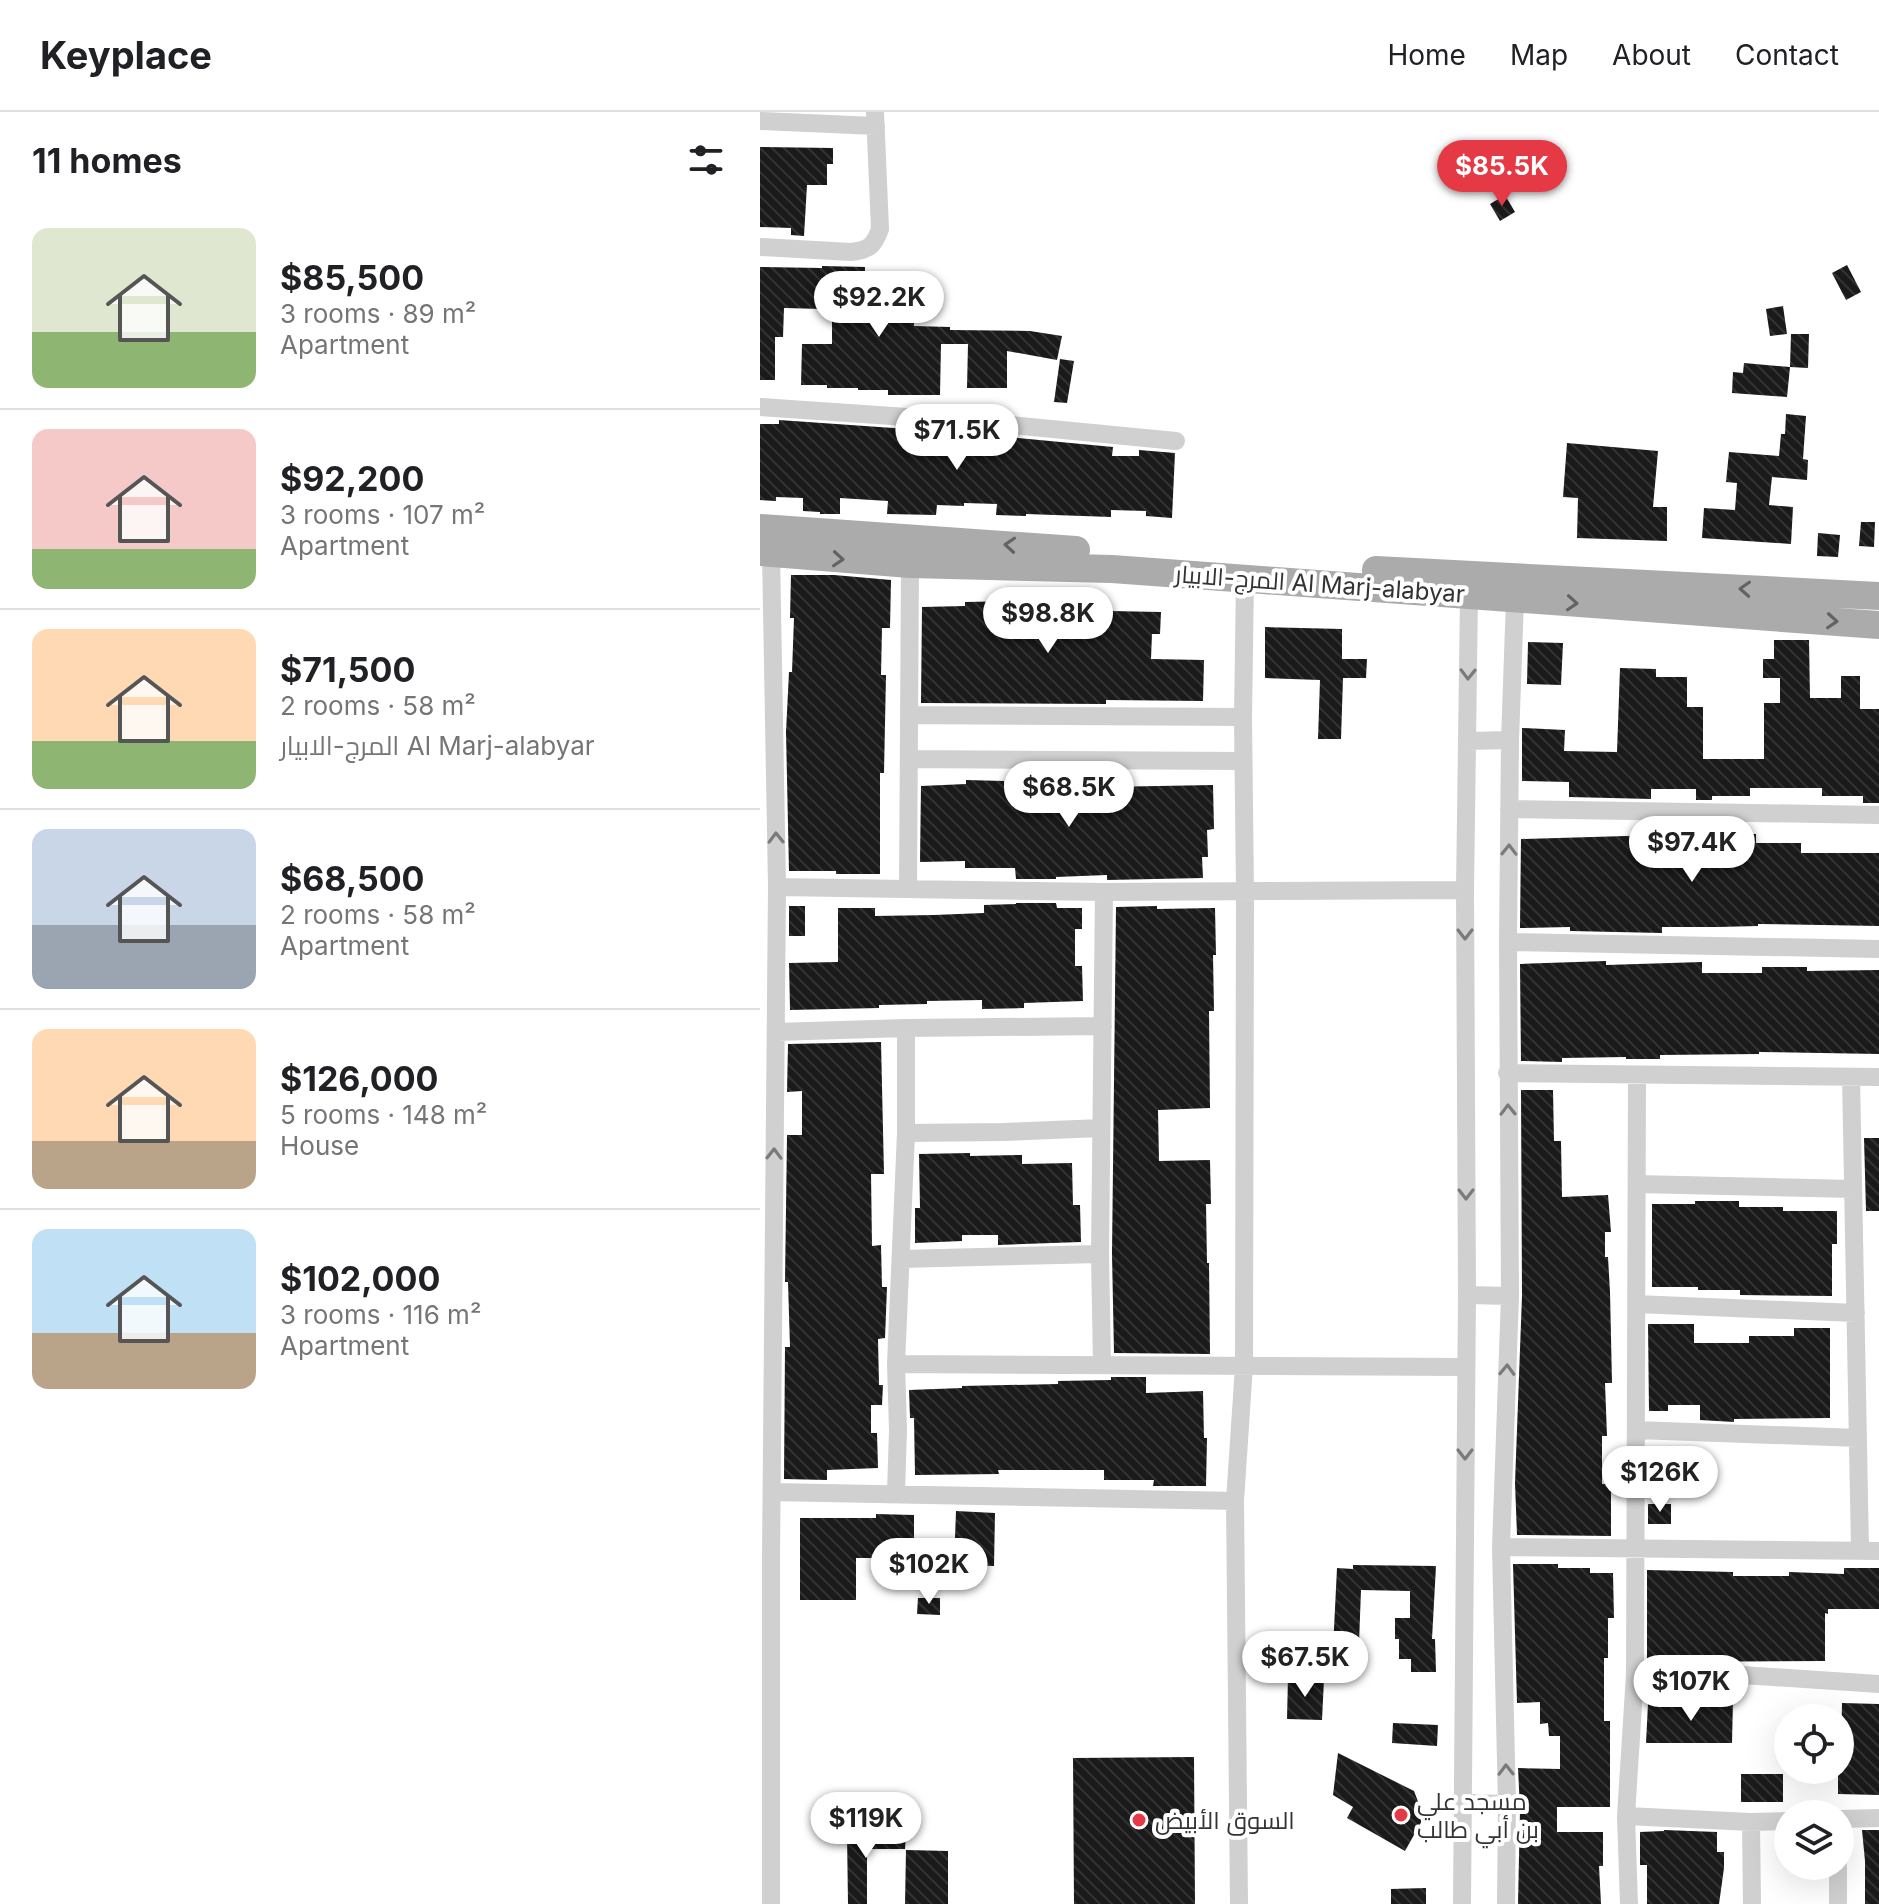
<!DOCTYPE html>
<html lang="en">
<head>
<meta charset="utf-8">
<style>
	:root { --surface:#fff; --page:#f2f2f2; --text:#202124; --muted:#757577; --line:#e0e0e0; --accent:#e63946 }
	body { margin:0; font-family:Inter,Cairo,sans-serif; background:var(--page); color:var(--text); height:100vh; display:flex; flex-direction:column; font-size:30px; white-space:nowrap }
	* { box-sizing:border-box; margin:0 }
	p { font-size:26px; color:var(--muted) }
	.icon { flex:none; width:44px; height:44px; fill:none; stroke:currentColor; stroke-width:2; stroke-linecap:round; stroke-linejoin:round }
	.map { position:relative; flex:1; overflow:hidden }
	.panel { display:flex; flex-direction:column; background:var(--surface); width:760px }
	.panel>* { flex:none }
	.tools { position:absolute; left:1014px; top:1592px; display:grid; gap:16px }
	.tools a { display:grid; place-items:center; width:80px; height:80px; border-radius:50%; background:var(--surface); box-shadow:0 8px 32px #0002; font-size:40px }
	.price { position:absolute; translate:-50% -68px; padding:0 18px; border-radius:28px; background:#fff; color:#222; font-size:26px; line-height:52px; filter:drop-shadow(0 2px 4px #0008) }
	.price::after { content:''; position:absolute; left:50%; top:48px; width:24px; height:18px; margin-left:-12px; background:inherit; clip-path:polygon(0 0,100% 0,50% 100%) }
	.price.on { background:var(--accent); color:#fff }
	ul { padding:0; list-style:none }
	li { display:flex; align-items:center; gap:24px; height:200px; padding:0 32px }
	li+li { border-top:2px solid var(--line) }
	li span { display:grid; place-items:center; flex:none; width:224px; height:160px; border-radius:16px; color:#555 }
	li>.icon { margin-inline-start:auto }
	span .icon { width:96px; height:96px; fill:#fffc; stroke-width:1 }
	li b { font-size:34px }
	h2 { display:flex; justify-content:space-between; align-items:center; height:96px; padding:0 32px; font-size:34px }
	header { display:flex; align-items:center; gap:48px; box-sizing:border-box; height:112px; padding:0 40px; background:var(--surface); border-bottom:2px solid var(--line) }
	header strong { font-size:38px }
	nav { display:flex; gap:44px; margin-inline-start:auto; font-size:28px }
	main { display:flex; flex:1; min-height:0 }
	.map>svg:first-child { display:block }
</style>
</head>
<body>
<header>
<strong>Keyplace</strong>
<nav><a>Home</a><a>Map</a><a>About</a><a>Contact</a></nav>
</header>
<main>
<section class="panel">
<h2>11 homes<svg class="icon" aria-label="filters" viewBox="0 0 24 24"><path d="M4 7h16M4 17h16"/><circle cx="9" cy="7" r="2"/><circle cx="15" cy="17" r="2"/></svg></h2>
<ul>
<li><span style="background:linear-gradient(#dfe7d0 65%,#8fb573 0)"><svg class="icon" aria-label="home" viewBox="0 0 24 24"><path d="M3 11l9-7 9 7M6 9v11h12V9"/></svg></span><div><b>$85,500</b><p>3 rooms · 89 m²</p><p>Apartment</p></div></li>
<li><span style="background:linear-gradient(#f6c9c9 75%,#8fb573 0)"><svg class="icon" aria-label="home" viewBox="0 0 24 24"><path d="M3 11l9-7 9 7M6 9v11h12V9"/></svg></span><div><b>$92,200</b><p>3 rooms · 107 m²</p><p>Apartment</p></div></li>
<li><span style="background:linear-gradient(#ffd9b3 70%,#8fb573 0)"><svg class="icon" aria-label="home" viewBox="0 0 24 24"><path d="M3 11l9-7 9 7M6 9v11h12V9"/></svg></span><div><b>$71,500</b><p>2 rooms · 58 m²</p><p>المرج-الابيار Al Marj-alabyar</p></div></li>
<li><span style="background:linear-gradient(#c9d6e8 60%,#9aa5b1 0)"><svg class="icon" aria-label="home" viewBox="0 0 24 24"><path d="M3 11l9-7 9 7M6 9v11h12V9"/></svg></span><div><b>$68,500</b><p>2 rooms · 58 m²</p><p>Apartment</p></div></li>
<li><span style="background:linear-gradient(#ffd9b3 70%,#b9a48a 0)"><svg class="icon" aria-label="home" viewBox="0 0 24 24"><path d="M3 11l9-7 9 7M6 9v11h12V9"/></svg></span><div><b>$126,000</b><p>5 rooms · 148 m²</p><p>House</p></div></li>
<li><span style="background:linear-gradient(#bfe0f5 65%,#b9a48a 0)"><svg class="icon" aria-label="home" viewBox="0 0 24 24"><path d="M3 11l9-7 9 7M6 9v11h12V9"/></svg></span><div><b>$102,000</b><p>3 rooms · 116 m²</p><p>Apartment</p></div></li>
</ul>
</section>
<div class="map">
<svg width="1119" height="1792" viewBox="0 0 1119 1792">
	<defs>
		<pattern id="building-back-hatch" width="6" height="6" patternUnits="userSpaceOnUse" patternTransform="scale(2)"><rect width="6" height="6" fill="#1a1a1a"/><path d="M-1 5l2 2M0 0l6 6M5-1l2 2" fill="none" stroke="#333"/></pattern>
	</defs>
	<rect width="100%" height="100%" fill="#fff"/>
	<path fill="url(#building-back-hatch)" d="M0 35 73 36V52H67V73H47L44 124 31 123V116L0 115Z
		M745 83 755 100 740 109 730 92Z
		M1087 153 1101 180 1086 188 1072 161Z
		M62 154 105 155 104 208H116V211H154V214L190 215V218L270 219 302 224 297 248 247 239V276H207L208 232H181L180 283H128V278H98V276H67V273H41L42 232H72V199H62V197L24 196 23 225H15V268H0V155L62 156Z
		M1023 194 1027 222 1010 224 1006 197Z
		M1031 222H1049L1048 256 1030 255Z
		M300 247 314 249 307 291 294 290Z
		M984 251 1030 255 1027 285 972 281 973 260 983 261Z
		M1026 302 1046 304 1043 347 1048 348 1047 368 1012 365 1009 393 1033 395 1031 432 942 426 944 396 975 398 977 371 966 370 969 340 1019 344 1021 322H1025Z
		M19 308 219 322 227 323V325L258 326 353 335 352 344H379V338L415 341 412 406 386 404V399L351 398V405L266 402V404L236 403 237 392 204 391V394L177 393 176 403 127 402 128 389 80 386V402H60V400L43 399V386L16 385V389L0 388V312H19Z
		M807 331 898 339 893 395H907V429L817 426 818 386 803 385Z
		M1101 410H1115L1114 435 1099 434Z
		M1058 421 1080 423 1078 445 1057 444Z
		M31 463H74L131 468 130 516H122L121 563H126L124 661H120V762H76V759H29L26 620 29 560H32L34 506H30Z
		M257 476 300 477 299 493 350 494V499L401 500 400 522H392L391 547 444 548 443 589 346 588V592L161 591 162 495 205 494V490L256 489Z
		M505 515 582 517V547H607L606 566H583L581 627H558L560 568 505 566Z
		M1014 528H1049L1050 586H1081V564H1100V597H1119V691H1103V684H1062V676H990V684H952V688H936V677H891V687L809 685V670L762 669V616L805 618 804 639 857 640 860 556 896 557V565H927V595H943V647H1004V591H1020V566H1003V547H1014Z
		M768 530 803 531 801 573 767 572Z
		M206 668 244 669V675L309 674V670H344V675L453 673 454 717 447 718 448 745H442L443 766 347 768V763L296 765V767H256L255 756H205V749L160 750 161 674 206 672Z
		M959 722H996V731H1041V741H1119V814L998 812V814L958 815H902V821L810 819V815L760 816 761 727 900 723 959 724Z
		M256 791H296L297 796H322V817H315V854H322L323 889 264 891V896L222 897V888L167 889V892L119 893V896L30 898 29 851 78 850V796H115V804L174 803 224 801V793L256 792Z
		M29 794H45V824H29Z
		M397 794V797L455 796 456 843H453L454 899H449L450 996 398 998 399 1049 450 1048 451 1092H446L447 1151H449L450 1242 354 1241 352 1142 356 795Z
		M846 849V853L942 850V861H1002V855H1047V859L1119 858V942L999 940V942L900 943V947H866V945L802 946V950L761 949 760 852Z
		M121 930 124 1062H111L112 1134 121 1133 122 1175H127L125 1226 118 1227 119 1273H123L122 1293H111V1321H117L118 1356 67 1358V1368L24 1367 25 1235H30L28 1170H25L27 1023H42V979L27 980 28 932Z
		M761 978H793L794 1029H801L802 1085 848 1083 851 1120H845V1145H848L850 1180 852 1271H845L847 1324H842V1372H851V1424L757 1423 755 1371 762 1184Z
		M1104 1026H1119V1099H1106Z
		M210 1041V1044L262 1043V1052L312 1051 313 1093H320L321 1130 238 1133V1123H202V1129L155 1131V1096H160L159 1042Z
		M935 1089H979V1095H1023V1099H1077V1132H1072V1184L980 1183V1178H938V1175H892V1092H935Z
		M888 1212H934V1231H989V1224H1034V1216H1070V1306L974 1307V1310L940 1308V1293H908V1299H889Z
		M351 1265H386V1281L443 1279 444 1326H447L446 1374H393L394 1368H344V1358H238L239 1362 155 1363 154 1306H150L149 1278 202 1276V1274L298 1272V1269L351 1268Z
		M888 1392H911V1412H888Z
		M196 1399 235 1401 234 1454 194 1453Z
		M116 1402 154 1403V1426H136L135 1446H96V1488H40V1406H116Z
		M753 1452H798V1456H830V1461H853L854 1506H848V1546H844V1609H850V1695H797V1720H843V1754H839L841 1792H758L760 1697 758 1656 800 1657V1624H789L788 1611 780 1612V1590L757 1591Z
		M593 1453 676 1454 672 1527H675L676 1560H651V1547H639V1527H635V1506H650V1479L601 1478 598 1558 572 1557 577 1456 593 1457Z
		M1084 1456H1119V1497H1068V1502L1065 1501V1549L887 1550V1458L973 1460V1464H1029V1460L1084 1462Z
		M158 1486H180V1503L157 1502Z
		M528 1565 564 1567 562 1608 527 1607Z
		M933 1589H973L972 1631H886L888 1592 933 1594Z
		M1082 1591 1119 1592V1683L1078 1682V1658H1080L1081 1639Z
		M633 1611 678 1613 677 1634 632 1631Z
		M578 1641 654 1679 664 1705 645 1739 587 1706 593 1695 573 1683Z
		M434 1645 435 1792H314L313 1646Z
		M981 1662H1023V1690H981Z
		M904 1718 957 1720V1740H964V1756L959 1792H887V1753H880V1720L904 1719Z
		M1102 1718H1119V1792H1105V1749Z
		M87 1721 146 1722 145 1737H107V1792H88Z
		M146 1738 188 1739V1792H145Z
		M666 1776V1792H631V1777Z"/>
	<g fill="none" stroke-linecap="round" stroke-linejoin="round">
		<path stroke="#d0d0d0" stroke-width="18" d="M0 9 116 14
			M0 135 91 140C109 138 114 134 120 117L115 0
			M0 295 220 310 416 329
			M149 603 483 605
			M707 629 750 628
			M149 647 483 649
			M749 697 1119 703
			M17 775 344 780 705 778
			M148 777 150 452
			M748 830 1119 837
			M16 920 146 916 343 914
			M747 961 1119 965
			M1091 965 1100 1438
			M146 1021 243 1020 341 1016
			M877 1072 1093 1077
			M141 1147 340 1142
			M707 1183 750 1184
			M876 1192 1096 1201
			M136 1252 705 1255
			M342 1253 340 1142 344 780
			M876 1318 1098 1326
			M12 1380 475 1389
			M136 1381 138 1318 136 1252 146 1021V916
			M741 1435 1119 1439
			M875 1562 952 1561 1119 1572
			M703 1691 747 1692
			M866 1704 991 1710 1028 1709
			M1080 1707 1119 1706
			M991 1710 992 1792
			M11 1792V1445L17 775 11 442
			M479 1792 475 1389 484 1254 485 780 483 605 485 466
			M702 1792 707 1183 705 778 709 484
			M746 1792 747 1692 741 1435 750 1184 748 830 750 628 755 487
			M869 1792 866 1704 875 1562 877 963
			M1078 1792V1754"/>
		<path stroke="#ababab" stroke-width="28" d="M0 416 316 438
			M0 440 150 452 352 457 1119 513
			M616 458 1119 484"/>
	</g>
	<defs><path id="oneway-chevron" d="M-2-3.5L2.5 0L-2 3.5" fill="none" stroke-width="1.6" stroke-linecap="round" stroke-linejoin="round" transform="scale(2)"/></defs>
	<g stroke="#636363">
		<use href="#oneway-chevron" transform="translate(250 433) rotate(-176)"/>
		<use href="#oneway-chevron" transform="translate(78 447) rotate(4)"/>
		<use href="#oneway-chevron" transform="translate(985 477) rotate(-177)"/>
		<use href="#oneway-chevron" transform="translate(812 491) rotate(4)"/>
		<use href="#oneway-chevron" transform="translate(1072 509) rotate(4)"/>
	</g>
	<g stroke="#7a7a7a">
		<use href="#oneway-chevron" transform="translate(708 562) rotate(91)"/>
		<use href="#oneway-chevron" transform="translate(16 726) rotate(-91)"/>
		<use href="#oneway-chevron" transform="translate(749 738) rotate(-89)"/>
		<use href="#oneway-chevron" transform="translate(705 822) rotate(90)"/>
		<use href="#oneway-chevron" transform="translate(748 998) rotate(-91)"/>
		<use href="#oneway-chevron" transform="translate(14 1042) rotate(-89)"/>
		<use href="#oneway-chevron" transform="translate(706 1082) rotate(90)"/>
		<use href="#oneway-chevron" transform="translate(747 1258) rotate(-88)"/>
		<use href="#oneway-chevron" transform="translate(705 1342) rotate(90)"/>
		<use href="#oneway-chevron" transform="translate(746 1658) rotate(-91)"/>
	</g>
	<g fill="#e63946" stroke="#fff" stroke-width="3">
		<circle cx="641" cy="1703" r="8"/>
		<circle cx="379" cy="1708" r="8"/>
	</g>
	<g text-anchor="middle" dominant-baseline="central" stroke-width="8" stroke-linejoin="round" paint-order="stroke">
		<g font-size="24" fill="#333" stroke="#fff">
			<text transform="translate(560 472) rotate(4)">المرج-الابيار Al Marj-alabyar</text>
		</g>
		<g font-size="24" fill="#333" stroke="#fff" text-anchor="start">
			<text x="657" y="1689">مسجد علي<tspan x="657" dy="28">بن أبي طالب</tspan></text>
			<text x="395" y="1708">السوق الأبيض</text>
		</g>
	</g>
</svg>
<div class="tools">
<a><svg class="icon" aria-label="locate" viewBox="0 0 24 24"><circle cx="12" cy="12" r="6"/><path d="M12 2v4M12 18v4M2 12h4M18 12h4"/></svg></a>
<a><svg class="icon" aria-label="layers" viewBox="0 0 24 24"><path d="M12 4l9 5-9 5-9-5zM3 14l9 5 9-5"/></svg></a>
</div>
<b class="price on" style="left:742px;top:96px">$85.5K</b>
<b class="price" style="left:119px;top:227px">$92.2K</b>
<b class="price" style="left:197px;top:360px">$71.5K</b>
<b class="price" style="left:288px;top:543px">$98.8K</b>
<b class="price" style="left:309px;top:717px">$68.5K</b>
<b class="price" style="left:932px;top:772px">$97.4K</b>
<b class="price" style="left:900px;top:1402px">$126K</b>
<b class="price" style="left:169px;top:1494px">$102K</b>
<b class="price" style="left:545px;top:1587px">$67.5K</b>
<b class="price" style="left:931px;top:1611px">$107K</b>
<b class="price" style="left:106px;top:1748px">$119K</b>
</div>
</main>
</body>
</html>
